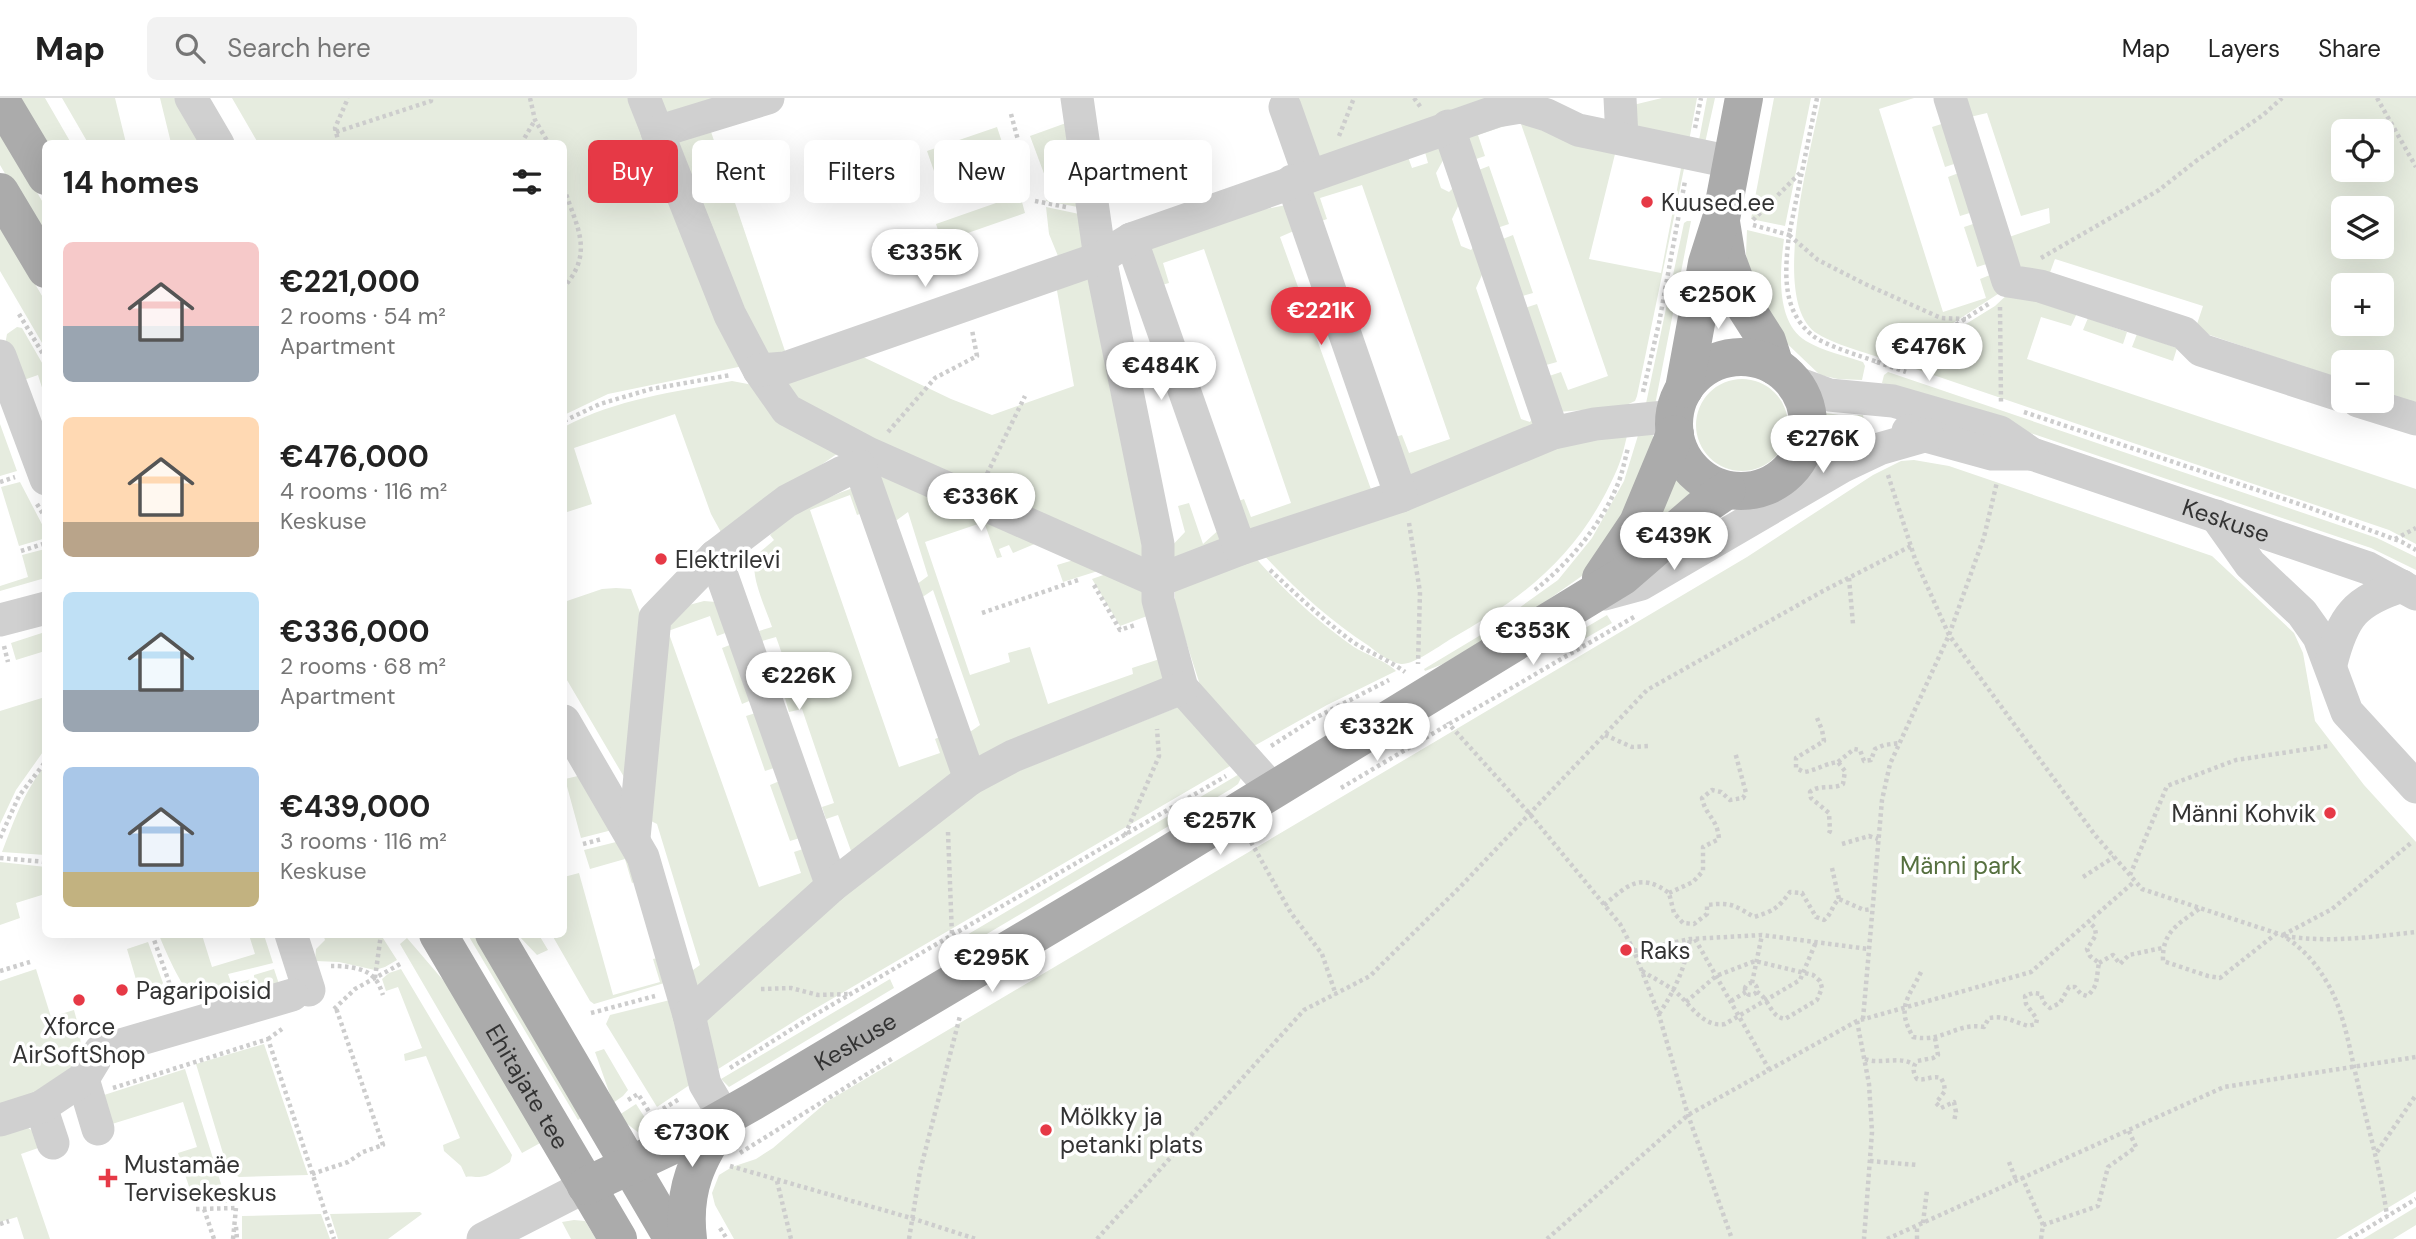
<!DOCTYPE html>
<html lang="en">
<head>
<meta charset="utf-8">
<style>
	:root { --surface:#fff; --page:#f2f2f2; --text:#222; --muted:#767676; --line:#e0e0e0; --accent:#e63946 }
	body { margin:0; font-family:"DM Sans",sans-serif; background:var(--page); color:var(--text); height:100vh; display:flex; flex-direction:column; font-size:26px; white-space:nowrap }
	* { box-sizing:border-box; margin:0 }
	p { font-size:23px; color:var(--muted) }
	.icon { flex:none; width:38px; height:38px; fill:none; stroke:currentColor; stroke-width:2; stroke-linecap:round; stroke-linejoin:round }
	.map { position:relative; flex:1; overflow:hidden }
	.sheet { position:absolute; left:42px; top:42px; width:525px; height:798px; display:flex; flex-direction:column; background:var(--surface); border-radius:10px; box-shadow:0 7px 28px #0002 }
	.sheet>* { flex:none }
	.hud { position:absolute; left:588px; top:42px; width:665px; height:63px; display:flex; gap:14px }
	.controls { position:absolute; left:2331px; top:21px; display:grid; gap:14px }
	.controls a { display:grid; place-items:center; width:63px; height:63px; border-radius:10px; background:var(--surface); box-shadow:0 7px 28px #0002; font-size:35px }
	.price { position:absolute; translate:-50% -60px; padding:0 16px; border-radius:24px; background:#fff; color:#222; font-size:23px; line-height:46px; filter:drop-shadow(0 2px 4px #0008) }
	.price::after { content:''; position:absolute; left:50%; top:42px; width:21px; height:16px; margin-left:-10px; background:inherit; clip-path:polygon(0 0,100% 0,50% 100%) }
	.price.current { background:var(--accent); color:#fff }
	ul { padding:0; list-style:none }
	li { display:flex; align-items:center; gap:21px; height:175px; padding:0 21px }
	li span { display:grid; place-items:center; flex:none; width:196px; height:140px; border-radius:10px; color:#555 }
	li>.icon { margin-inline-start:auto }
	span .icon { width:84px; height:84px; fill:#fffc; stroke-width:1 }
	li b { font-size:30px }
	h2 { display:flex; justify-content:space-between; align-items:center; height:84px; padding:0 21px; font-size:30px }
	.tag { padding:0 24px; border-radius:10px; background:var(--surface); box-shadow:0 7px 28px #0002; font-size:24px; line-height:63px }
	.tag.current { background:var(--accent); color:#fff }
	header { display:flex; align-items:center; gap:42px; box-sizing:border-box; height:98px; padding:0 35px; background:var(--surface); border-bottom:2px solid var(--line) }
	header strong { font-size:33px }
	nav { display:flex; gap:38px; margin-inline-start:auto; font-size:24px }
	.search { width:490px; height:63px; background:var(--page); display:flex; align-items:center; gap:18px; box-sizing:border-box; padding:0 24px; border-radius:10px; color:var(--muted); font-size:26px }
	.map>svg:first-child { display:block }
</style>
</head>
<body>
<header>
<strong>Map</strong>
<div class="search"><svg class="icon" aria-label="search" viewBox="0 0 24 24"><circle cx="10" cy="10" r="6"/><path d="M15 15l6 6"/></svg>Search here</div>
<nav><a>Map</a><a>Layers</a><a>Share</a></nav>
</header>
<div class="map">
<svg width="2416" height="1141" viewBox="0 0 2416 1141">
	<rect width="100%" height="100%" fill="#fff"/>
	<path fill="#e6ecdf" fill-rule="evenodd" d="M16 0H45L71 45 46 46Z
		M62 0H115L126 45H88Z
		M160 0H180L206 41 188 45H171Z
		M232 0H633L748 267 608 296 564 317V46L258 45Z
		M652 0H754L705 16 786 256 764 265Z
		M1290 0H1540L1316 67Z
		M1662 0H1697L1689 43 1641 36 1629 8Z
		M1707 0H1715L1705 45 1699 42Z
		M1774 0H1811L1785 128 1751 121Z
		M1821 0H1914L1879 11 1943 214 1986 200 1980 181 1995 175 2001 194 1893 264C1872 256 1837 248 1818 236 1767 206 1812 50 1821 0Z
		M1960 0H2416V306L2382 295V264H2343V282L2195 232 2203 208 2055 161 2048 180 2012 172 2009 139 2050 125 2049 110 2021 118 1987 15 1970 19ZM2343 33H2382V72H2343ZM2343 110H2382V149H2343ZM2343 187H2382V226H2343Z
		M1516 16 1578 43 1616 52 1589 161 1661 175 1682 65 1685 66 1637 298 1635 303 1622 309 1558 314 1551 305 1543 280 1561 274 1568 292 1608 278 1520 23 1478 37 1485 58 1467 64C1456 27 1484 18 1516 16Z
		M1948 24 1960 64 1945 69 1932 29Z
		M1066 25 1083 110 1046 103 1049 89 1030 38Z
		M997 29 1003 47 935 76 927 53Z
		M0 31 45 108V144L0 67Z
		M1437 42 1446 57 1436 75 1441 90 1449 94 1454 89 1462 100 1452 121 1461 148 1471 152 1475 147 1486 168 1476 190 1521 321 1530 324 1536 316 1543 322 1410 379 1388 341 1402 337 1409 355 1450 341 1362 87 1320 100 1327 121 1313 126 1309 89 1408 59 1412 70 1428 65 1425 54Z
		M1489 68 1509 126 1491 132 1471 75Z
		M1964 73 1976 113 1960 118 1948 79Z
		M1016 98 1022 104 1025 115 942 144 936 126Z
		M1286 107 1296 132 1280 139 1372 394 1252 438 1233 405 1244 401 1251 419 1291 405 1204 151 1163 165 1169 185 1158 188 1148 147 1192 126Z
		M1046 109 1084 117 1087 153 1058 158 1049 136Z
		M1687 123H1691L1654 312 1644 315 1684 125Z
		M1979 124 1993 164 1977 169 1964 129Z
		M0 126 45 203V250L0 173Z
		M1747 132 1784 141C1780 172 1775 224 1806 243 1823 253 1845 258 1863 264L1865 268 1862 282 1838 281 1820 277 1777 236 1755 206 1746 156Z
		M1513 137 1533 195 1515 200 1495 144Z
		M1094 172 1141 406 1143 463 872 348 781 290 787 280 861 258 951 301 992 317 1074 288 1056 187Z
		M2011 193 2077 215 2071 228 2041 219 2027 261 2416 391V446L2389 432 1901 266 1995 208Z
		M1537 206 1557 264 1539 269 1519 212Z
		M2088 220 2127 234 2123 246 2083 232Z
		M17 229 22 230 45 270V299L38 277 18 284 5 247 7 236Z
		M2137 236 2177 250 2173 263 2132 249Z
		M1888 274 2377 440 2416 459V472L2371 450 1882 285 1884 277Z
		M1696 327a46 46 0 1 1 92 0a46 46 0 1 1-92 0Z
		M732 283 753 287 844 351 722 436 711 416 675 316 574 350 592 406 564 415V329C616 301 674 294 732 283Z
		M1821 314 1839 317H1863L1865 327 1819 350Z
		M0 326 17 373 0 378Z
		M1629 330C1625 345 1622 362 1615 376 1578 458 1525 499 1449 542 1438 549 1413 567 1401 566 1389 564 1378 555 1369 548 1328 521 1294 490 1261 454L1569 338Z
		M1640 331 1653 336 1652 358 1646 383 1589 473 1532 513 1443 566 1425 573 1424 571 1484 535 1558 482 1592 440 1624 383Z
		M1914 362 1949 368 2212 458 2294 535 2303 555 2315 623 2364 687 2416 744V1093L2336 1141H734L715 1107 712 1095 719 1077 732 1069 756 1061 773 1050 828 1003 1747 459 1873 377 1901 363Z
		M872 374 1037 445 1013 455 1009 447 999 451 1002 459 997 460 984 424 925 444 970 577 1010 564 1008 555 1030 549 1048 606 1133 576 1132 570 1163 560 1167 582 982 663 964 638 980 627 933 492 918 502 913 489 928 478 908 414 890 427Z
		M1679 374 1695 391 1653 427Z
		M20 384 45 432 46 440 19 448 1 389Z
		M853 390 865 414 857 417 850 397 810 412 899 669 940 655 935 641 944 637 952 669 950 682 855 764 838 717 826 721 822 709 834 705 802 611 789 614 785 600 796 595 776 539 762 543 759 533 772 529C767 513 747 473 757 458 761 452 769 447 774 442L770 437C793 414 822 401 853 390Z
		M1189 405 1203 446 1222 429 1223 445 1175 460 1167 453 1185 434 1178 408Z
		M45 451V480L0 493V488L28 479 22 457Z
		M1253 457C1282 491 1317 523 1354 549 1365 556 1388 564 1396 573L1327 607 1254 648 1201 590 1175 509V492Z
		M1077 461 1101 472 1063 484 1057 467Z
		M1109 475 1141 492 1150 517 1120 528 1092 481Z
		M616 490 631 491 646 530 624 679 564 577V504L602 491Z
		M704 503 716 504 731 533 717 538 710 518 668 533 759 789 801 775 794 754 806 750 815 786 698 891 686 877 700 867 657 726 643 719 661 532 689 507Z
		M1607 517 1612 525 1572 548 1568 540Z
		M45 534V553L16 562 11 545Z
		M735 545 754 601 742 606 722 550Z
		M45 599V651L16 692 0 726V613Z
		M1178 609 1237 664 801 919 715 973 701 923 777 847 991 684Z
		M759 614 777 669 765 673 746 618Z
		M45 668V757L2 754C14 723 24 693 45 668Z
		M1241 675 1242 678 1238 686 1231 691 965 849 960 841Z
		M582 677 616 731 581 740 565 681Z
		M782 682 803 739 790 743 770 687Z
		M620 743 642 781 632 785 625 761 590 771 584 752Z
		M0 764 46 769 45 796 16 805 20 820 0 827Z
		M579 775 613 897 660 884 653 861 665 858 671 883 594 906 590 903 552 837 564 836V779Z
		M323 836 381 837 397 862 385 869 375 872 339 864 315 863 316 851 325 842Z
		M159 837H202L212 869 255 856 249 837H264L273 865 228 876 232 887 254 880V877L274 871 279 886 209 904C203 903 198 902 193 899 182 891 164 850 159 837Z
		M468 837H477L585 1017 578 1022Z
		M518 837H539L548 852 537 857Z
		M407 840 455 896 542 1044 522 1055 400 846Z
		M148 844 163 885 161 888 140 895 127 851Z
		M36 871 51 919 74 912 80 934 81 953 67 978 0 1015V883Z
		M401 871 512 1057 510 1064C502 1069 487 1080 478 1079 473 1079 470 1078 466 1079L461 1068 444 1053 443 1047 460 1040 426 958 405 963 404 956 422 950 398 889 386 893 382 881 389 875Z
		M890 881 894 890 729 989 721 981Z
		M674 901 694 984 657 1009 606 926 610 917Z
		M264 946 308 1077 239 1079 232 1075 225 1062 196 966Z
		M604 951 628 992 623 998 613 1005 595 954Z
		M185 971 227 1105 194 1104 178 1055 197 1049 183 1004 112 1026 104 997Z
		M636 1006 653 1032 639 1035 622 1022 619 1017Z
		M25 1028 36 1035 41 1049 21 1056 50 1141H24L17 1119 0 1124V1033Z
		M2416 1109V1127L2393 1141H2363Z
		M420 1114 422 1116 388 1141H338L330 1116Z
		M321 1116 330 1141H242V1118Z
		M574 1122 585 1123 596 1141H571L562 1124Z"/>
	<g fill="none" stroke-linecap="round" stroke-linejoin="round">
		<path stroke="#cdcdcd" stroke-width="4.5" stroke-dasharray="3.5 3.5" stroke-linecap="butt" d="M530 0 535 22 549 46
			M1414 0 1422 11
			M1817 0 1789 137 1818 162 1865 186 1941 220 1966 221
			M2377 0 2416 69
			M1011 16 1026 72
			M1695 30 1701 0
			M336 34 431 3V0
			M1339 38 1354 0
			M339 46 335 30 348 0
			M521 46 535 22
			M564 90C576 128 595 154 564 189
			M1035 103 1066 109
			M1753 122 1801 74
			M1753 127 1789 137C1785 172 1781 212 1812 237 1823 247 1861 258 1877 264L1876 266
			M2041 160 2159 92 2196 63 2263 17 2282 0
			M2000 209 2001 305
			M19 216 46 261
			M1877 264 1906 274
			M1891 268 1990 205
			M1643 294 1659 225 1685 83
			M2024 314 2305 408 2402 444 2416 452
			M564 323 600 306 651 291 731 277
			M888 334 935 280 977 258 972 232
			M987 376 1025 298
			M1888 377 1915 461 1949 537 2095 737 2142 791 2282 837C2303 850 2317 866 2329 888 2345 917 2350 954 2358 986 2368 1030 2381 1073 2387 1118
			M0 384 15 379
			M37 406 46 421
			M1409 425 1420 494 1418 566
			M2395 441 2416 430
			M21 453 46 445
			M1270 472C1297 497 1323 522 1353 544 1370 555 1389 562 1405 574
			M1849 480 1853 526
			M1094 487 1120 532 1135 527
			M1535 492C1570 464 1603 425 1619 383 1623 372 1625 361 1628 350
			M982 515 1081 481
			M1634 519 1449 626 1529 715 1620 826 1634 853 1659 917 1688 1017 1732 1141
			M4 548 8 564
			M1817 620 1822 632 1824 643 1796 660V670L1804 674C1817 672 1824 666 1838 664L1845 673 1843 686C1832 692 1819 686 1810 694L1811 700 1829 715 1830 733 1828 737
			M1605 637 1632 649 1648 648
			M1271 648 1315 620 1389 582
			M1838 664 1854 651 1860 652 1864 663 1871 662 1875 651 1884 647 1899 645
			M1341 690 1449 626 1448 624
			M948 734 952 838
			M1125 737 1159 658 1157 631
			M0 740 19 698 46 663
			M1251 744 1291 815 1322 856 1336 897
			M583 746 602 741
			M1842 746 1869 738 1878 741
			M0 760 46 764
			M1832 770 1839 801
			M2130 777 2167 688 2236 662 2328 648
			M2083 779 2114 759
			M1669 795 1693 784 1703 773V749L1719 741C1717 719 1706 719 1702 700L1712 692 1721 694 1730 702 1743 700 1746 695 1735 654
			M1604 807C1628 787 1640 774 1669 795L1674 815 1683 825 1694 826 1707 816V807C1731 804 1734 807 1754 819 1774 813 1778 810 1790 794L1802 795 1816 819 1824 822C1832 816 1832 807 1839 801L1864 812 1872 811
			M2199 811C2177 827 2162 834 2163 863L2208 878 2220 880 2277 835
			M152 836 176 904
			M2283 837 2332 811 2411 745
			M2285 838C2328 845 2372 839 2416 834
			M1695 841 1770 973
			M1634 853 1690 841 1762 837 1868 851
			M2099 865 2113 857 2120 866 2129 857 2162 850
			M331 868C344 868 366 869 375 881 379 885 381 892 383 897
			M0 873 30 864
			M1642 873C1653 880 1666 886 1676 894 1690 906 1703 930 1725 926L1800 882 1816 844
			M1921 874C1908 901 1896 909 1913 939 1943 945 1957 924 1984 929L1989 920C2004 917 2015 924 2028 928L2036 926 2037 921 2026 906 2025 898 2033 895 2041 896 2043 904 2050 910 2060 905 2069 889H2075L2081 896 2087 898C2099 888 2096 879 2099 865L2090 858 2087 851 2096 837 2095 830 2089 824
			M375 880 381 836
			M1752 885 1762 837
			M1745 891a6 6 0 1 1 12 0a6 6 0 1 1-12 0Z
			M761 891 791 890 818 897 849 896
			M1731 903 1746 894
			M1686 904 1716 878 1755 863 1813 877 1820 883 1822 890 1817 902 1785 921C1770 919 1769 900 1757 894
			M334 911 355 891 402 865
			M591 915 655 898
			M1659 916C1675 892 1685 870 1690 841
			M1863 921 1882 702 1890 666 1949 537 1984 439 1997 384
			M1857 923 1869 986 1872 1034 1864 1141
			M1935 940 1938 957 1933 960 1917 963C1912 970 1913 974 1917 981 1926 983 1932 977 1941 980L1944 986 1945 993 1936 1005 1941 1010 1954 1004 1956 1014 1954 1023
			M268 941 282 931
			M1865 961C1881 967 1901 957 1914 967
			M730 970 811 919 1226 678
			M113 990 268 941 334 1141
			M628 1002 638 996 653 1020
			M651 1018 681 1000
			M2377 1054 2416 997
			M740 1055 893 960
			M1870 1063 1917 1067
			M2009 1064 2016 1082
			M730 1068 911 1120 976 1141
			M312 1076 348 1064 363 1054 383 1047 336 910
			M2022 1079 2043 1127 2041 1141
			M777 1083 791 1141
			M196 1111 236 1110
			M204 1111 214 1141
			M1923 1125 1927 1092
			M0 1126 9 1123
			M2043 1127 2098 1108 2108 1069 2136 1049 2128 1031
			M236 1129 237 1141
			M720 1130 727 1141
			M233 1141 236 1110
			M909 1141 920 1073 960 918
			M1097 1141 1304 912 1370 878 1461 788 1647 592 1823 493 1911 448
			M1547 1141 1688 1017 1857 923 2031 874 2135 783
			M1887 1141 2224 989 2416 959
			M1917 1141V1128
			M2349 1141 2416 1101"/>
		<g stroke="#d0d0d0" stroke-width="33">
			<path d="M191 0 218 46"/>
			<path d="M644 0 730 217 759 272 787 312 868 355 1157 483 1240 451 1401 398 1553 335 1595 326 1675 318"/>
			<path d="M1077 0 1100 160 1158 446V502L1182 590 1273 692"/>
			<path d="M1620 0 1622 40"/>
			<path d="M1950 0 2008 183 2040 188 2184 235 2201 252 2343 298"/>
			<path d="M1285 9 1309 77"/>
			<path d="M1448 28 1553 335"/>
			<path d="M657 34 768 0"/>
			<path d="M1292 83 1401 398"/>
			<path d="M1131 141 1240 451"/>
			<path d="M0 258 46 381"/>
			<path d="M759 272 785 270 1100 160 1131 141 1497 13 1521 9 1547 17 1578 32 1731 64"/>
			<path id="s1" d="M1794 284 1829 297 1893 303 2000 334 2032 356 2368 470 2416 496"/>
			<path d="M2358 303 2416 321"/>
			<path d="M1908 333 1992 356H2032"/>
			<path d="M2216 418 2250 466 2302 515 2319 539 2347 614 2416 689"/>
			<path d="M715 458 832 788"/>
			<path d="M1604 496 1641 486 1843 368 1879 351 1928 337"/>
			<path d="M0 522 46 510"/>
			<path d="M2331 566C2343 518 2355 503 2402 488"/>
			<path d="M564 623 643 759 689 917 705 986 725 1020"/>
			<path d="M634 740 655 520 715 458 787 403 843 374 860 368 970 681"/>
			<path d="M291 836 309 892"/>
			<path d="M689 917 832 788 970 681 1013 658 1182 590"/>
			<path d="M83 981 98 1031"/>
			<path d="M41 1009 53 1045"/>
			<path d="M0 1022 41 1009 83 981 100 953 292 897"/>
			<path d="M483 1141 586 1088"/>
		</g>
		<g stroke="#ababab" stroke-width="38">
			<path d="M0 1 46 78"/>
			<path d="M0 94 46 171"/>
			<path d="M1721 124 1727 161 1744 207 1767 243 1775 268"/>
			<circle cx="1741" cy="326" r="67"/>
			<path d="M1684 291 1707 165 1721 121 1744 0"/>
			<path d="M1601 480 1638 425 1675 336"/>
			<path id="s2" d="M438 836 618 1141"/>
			<path d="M494 836 673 1141"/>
			<path id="s3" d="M586 1088 692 1038 754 1003 1136 776 1623 478 1705 407 1727 392"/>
			<path d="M688 1141C682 1092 697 1060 725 1020"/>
		</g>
	</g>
	<g fill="#e63946" stroke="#fff" stroke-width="2.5">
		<circle cx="1647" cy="104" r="7"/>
		<circle cx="661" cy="461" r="7"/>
		<circle cx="2330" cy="715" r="7"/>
		<circle cx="1626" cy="852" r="7"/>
		<circle cx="122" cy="892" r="7"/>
		<circle cx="79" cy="902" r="7"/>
		<circle cx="1046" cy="1032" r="7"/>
		<path d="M104.5 1069.5h7v7h7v7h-7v7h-7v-7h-7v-7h7z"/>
	</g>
	<g text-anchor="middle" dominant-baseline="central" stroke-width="7" stroke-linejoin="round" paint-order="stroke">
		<g font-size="24" fill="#333" stroke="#fff" text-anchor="start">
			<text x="1661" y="104">Kuused.ee</text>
			<text x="675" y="461">Elektrilevi</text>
			<text x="2316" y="715" text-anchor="end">Männi Kohvik</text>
			<text x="1640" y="852">Raks</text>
			<text x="136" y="892">Pagaripoisid</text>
			<text x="79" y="928" text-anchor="middle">Xforce<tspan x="79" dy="28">AirSoftShop</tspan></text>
			<text x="1060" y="1018">Mölkky ja<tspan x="1060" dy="28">petanki plats</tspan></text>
			<text x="124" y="1066">Mustamäe<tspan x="124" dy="28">Tervisekeskus</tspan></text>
		</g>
		<g font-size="24" fill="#333" stroke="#fff">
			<text stroke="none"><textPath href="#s1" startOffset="457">Keskuse</textPath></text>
			<text stroke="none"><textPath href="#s3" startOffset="306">Keskuse</textPath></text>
			<text stroke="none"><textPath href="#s2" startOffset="177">Ehitajate tee</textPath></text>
		</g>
		<g font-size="24" fill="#56703f" stroke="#fff">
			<text x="1961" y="767">Männi park</text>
		</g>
	</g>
</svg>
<div class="controls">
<a><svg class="icon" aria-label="locate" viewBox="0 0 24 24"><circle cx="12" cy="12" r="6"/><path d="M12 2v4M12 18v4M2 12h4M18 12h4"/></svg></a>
<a><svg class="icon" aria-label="layers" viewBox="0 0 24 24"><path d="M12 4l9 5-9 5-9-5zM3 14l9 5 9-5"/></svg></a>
<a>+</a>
<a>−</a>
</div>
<b class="price" style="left:925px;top:191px">€335K</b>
<b class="price" style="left:1718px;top:233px">€250K</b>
<b class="price current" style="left:1321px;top:249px">€221K</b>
<b class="price" style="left:1929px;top:285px">€476K</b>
<b class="price" style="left:1161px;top:304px">€484K</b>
<b class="price" style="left:1823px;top:377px">€276K</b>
<b class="price" style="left:981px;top:435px">€336K</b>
<b class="price" style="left:1674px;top:474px">€439K</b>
<b class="price" style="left:1533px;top:569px">€353K</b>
<b class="price" style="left:799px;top:614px">€226K</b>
<b class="price" style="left:1377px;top:665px">€332K</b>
<b class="price" style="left:1220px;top:759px">€257K</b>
<b class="price" style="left:992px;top:896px">€295K</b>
<b class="price" style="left:692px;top:1071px">€730K</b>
<div class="hud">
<a class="tag current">Buy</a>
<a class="tag">Rent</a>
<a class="tag">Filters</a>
<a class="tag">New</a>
<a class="tag">Apartment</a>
</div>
<section class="sheet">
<h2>14 homes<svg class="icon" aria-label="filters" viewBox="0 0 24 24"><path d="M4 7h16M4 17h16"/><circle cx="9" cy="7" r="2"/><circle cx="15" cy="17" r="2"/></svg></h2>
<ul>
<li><span style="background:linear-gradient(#f6c9c9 60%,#9aa5b1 0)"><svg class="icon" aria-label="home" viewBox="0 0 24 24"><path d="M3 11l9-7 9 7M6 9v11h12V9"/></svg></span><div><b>€221,000</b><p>2 rooms · 54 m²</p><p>Apartment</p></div></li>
<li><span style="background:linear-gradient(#ffd9b3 75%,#b9a48a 0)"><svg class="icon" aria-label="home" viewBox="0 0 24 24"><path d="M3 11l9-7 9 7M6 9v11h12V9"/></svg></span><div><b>€476,000</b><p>4 rooms · 116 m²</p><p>Keskuse</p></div></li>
<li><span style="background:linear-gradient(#bfe0f5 70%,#9aa5b1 0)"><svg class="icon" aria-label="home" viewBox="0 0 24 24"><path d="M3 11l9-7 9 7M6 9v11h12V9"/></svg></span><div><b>€336,000</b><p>2 rooms · 68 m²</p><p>Apartment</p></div></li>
<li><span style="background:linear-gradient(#a9c7e8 75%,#c2b280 0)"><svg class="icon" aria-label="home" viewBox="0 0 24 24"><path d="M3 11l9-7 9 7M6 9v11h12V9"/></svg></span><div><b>€439,000</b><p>3 rooms · 116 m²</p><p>Keskuse</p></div></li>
</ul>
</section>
</div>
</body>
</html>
